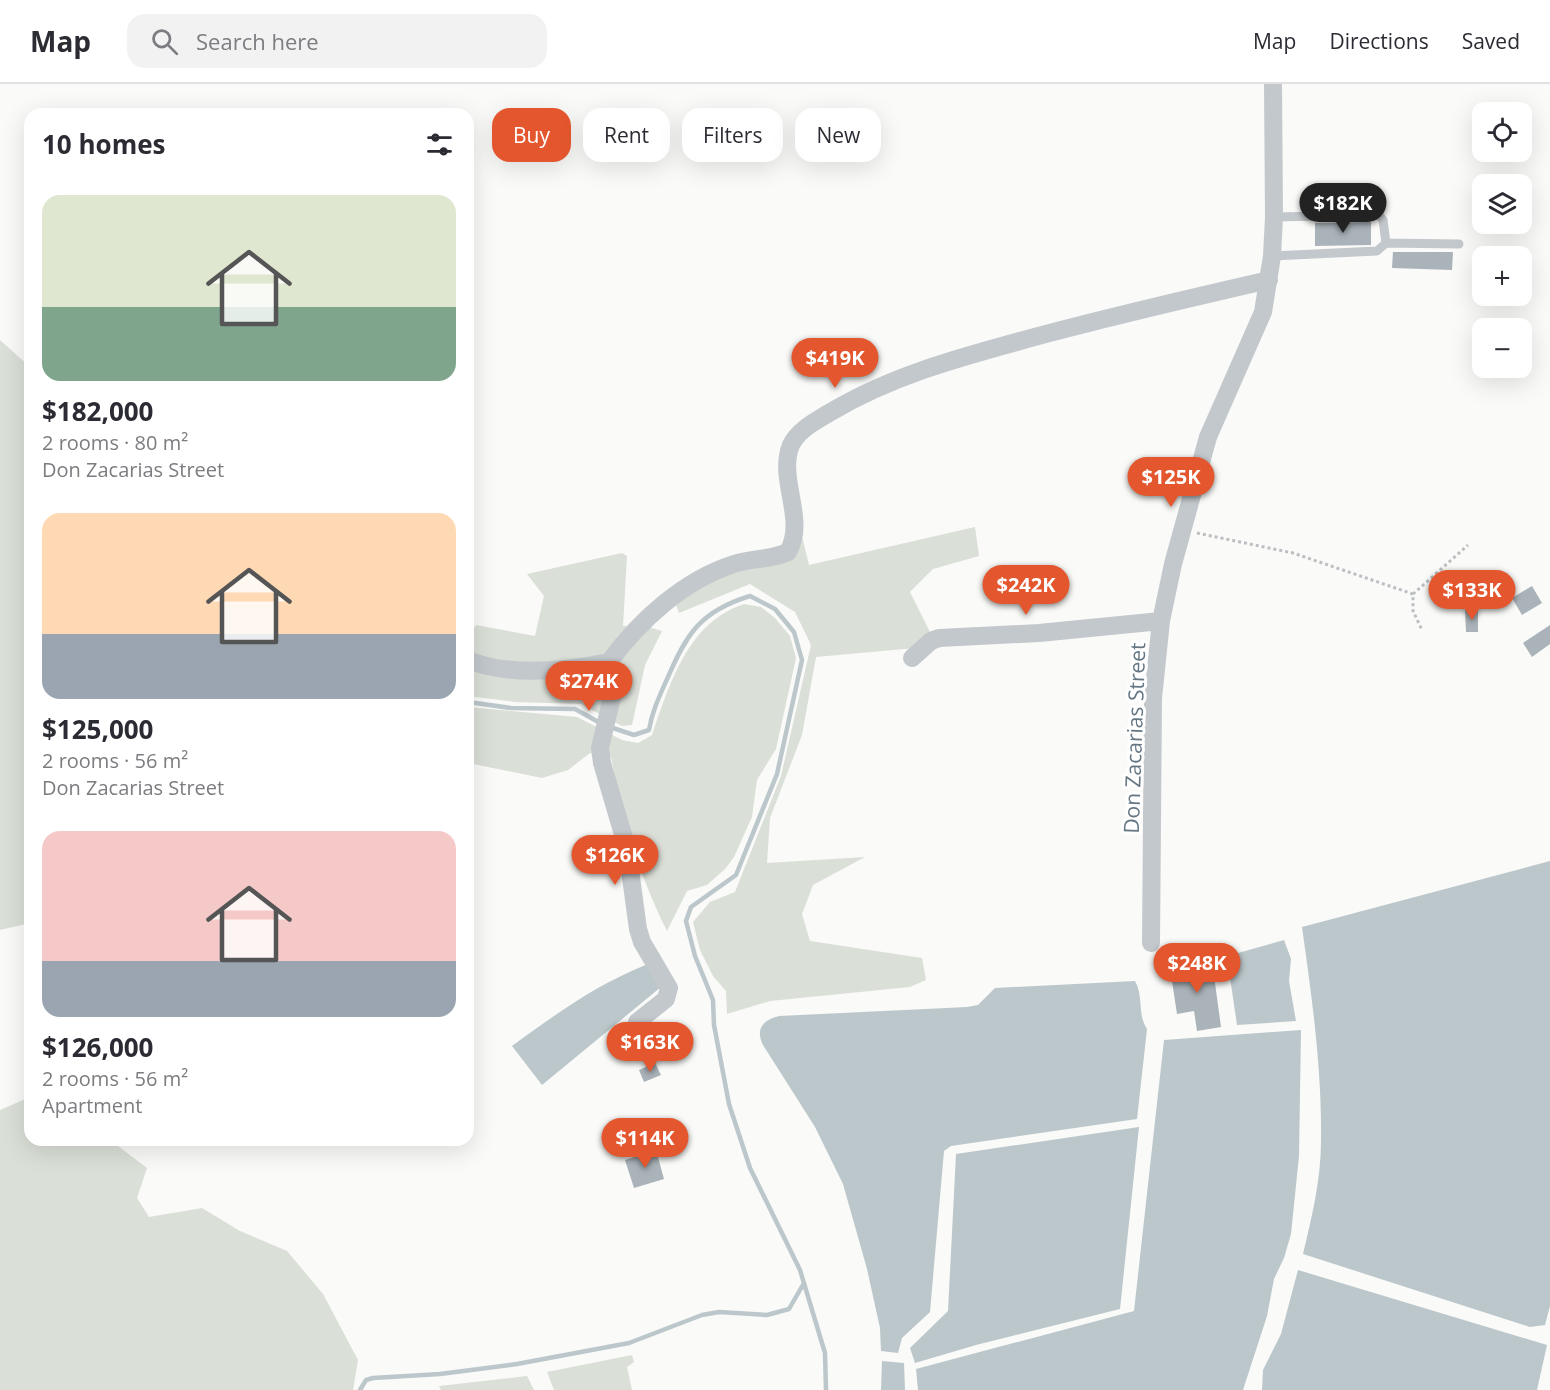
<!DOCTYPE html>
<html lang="en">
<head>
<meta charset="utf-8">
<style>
	:root { --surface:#fff; --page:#f2f2f3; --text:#2b2b33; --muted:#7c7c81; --line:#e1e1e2; --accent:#e4572e }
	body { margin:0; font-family:"Open Sans",sans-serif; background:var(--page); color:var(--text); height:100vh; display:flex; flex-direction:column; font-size:22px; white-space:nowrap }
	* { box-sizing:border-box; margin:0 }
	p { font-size:20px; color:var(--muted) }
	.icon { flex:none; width:33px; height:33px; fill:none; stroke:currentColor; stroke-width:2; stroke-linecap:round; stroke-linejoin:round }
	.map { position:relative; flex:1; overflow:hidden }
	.panel { position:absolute; left:24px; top:24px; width:450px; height:1038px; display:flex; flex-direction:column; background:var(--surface); border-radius:18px; box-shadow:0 6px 24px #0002 }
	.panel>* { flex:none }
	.banner { position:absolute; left:492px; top:24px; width:570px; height:54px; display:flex; gap:12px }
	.fabs { position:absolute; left:1472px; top:18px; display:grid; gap:12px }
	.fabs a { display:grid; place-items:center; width:60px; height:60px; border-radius:12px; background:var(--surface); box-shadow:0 6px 24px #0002; font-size:30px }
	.price { position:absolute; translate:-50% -51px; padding:0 14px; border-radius:21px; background:var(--accent); color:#fff; font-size:20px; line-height:39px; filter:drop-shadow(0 2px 3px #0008) }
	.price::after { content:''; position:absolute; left:50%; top:36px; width:18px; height:14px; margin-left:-9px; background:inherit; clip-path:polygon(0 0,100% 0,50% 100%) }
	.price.selected { background:#222; color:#fff }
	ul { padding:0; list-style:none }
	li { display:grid; align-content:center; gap:12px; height:318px; padding:0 18px }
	li span { display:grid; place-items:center; height:186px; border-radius:18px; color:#555 }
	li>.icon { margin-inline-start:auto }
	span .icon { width:108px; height:108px; fill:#fffc; stroke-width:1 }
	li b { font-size:26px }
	h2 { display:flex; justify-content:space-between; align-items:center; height:72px; padding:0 18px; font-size:26px }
	.pill { padding:0 21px; border-radius:18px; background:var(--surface); box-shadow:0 6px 24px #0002; font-size:21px; line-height:54px }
	.pill.selected { background:var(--accent); color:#fff }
	header { display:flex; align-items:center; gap:36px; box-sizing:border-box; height:84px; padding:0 30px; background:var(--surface); border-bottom:2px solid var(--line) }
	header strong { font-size:28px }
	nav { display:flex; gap:33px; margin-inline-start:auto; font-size:21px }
	.search { width:420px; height:54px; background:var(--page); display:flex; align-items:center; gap:15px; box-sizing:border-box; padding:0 21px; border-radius:18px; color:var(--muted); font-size:22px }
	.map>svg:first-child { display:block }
</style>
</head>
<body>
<header>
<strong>Map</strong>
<div class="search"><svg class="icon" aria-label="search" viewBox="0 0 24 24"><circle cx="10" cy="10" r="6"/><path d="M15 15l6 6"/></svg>Search here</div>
<nav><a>Map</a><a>Directions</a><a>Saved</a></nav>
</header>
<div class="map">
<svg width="1550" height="1306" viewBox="0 0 1550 1306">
	<rect width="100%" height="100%" fill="#fafaf8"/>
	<path fill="#dadfd7" d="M0 256 30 283V839L0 846Z
		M797 432 809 481 975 443 979 472 933 485 910 508 937 562 816 573 802 651 770 734 767 779 865 773 813 801 802 830 810 857 922 874 926 896 910 903 770 917 727 930 726 907 713 892 700 866 693 838 710 818 735 808 781 692 811 561 795 528 750 500 679 529 675 518 725 490 782 479Z
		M622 469 627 472 623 542H645L662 547 645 581 632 641 622 642 581 620 515 618 468 612V555L476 541 535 552 544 512 527 490Z
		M744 520 761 523 775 534 790 552 796 574 776 665 757 696 752 733 734 773 725 785 707 801 687 807 667 847C639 791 623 734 611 673L590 669 568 686 542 694 468 679V623L577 633 622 656 638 659 652 651C670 600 687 539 744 520Z
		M30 1013V1056H110L147 1084 137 1114 149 1133 202 1124 240 1147 287 1167 323 1210 358 1276 353 1306H0V1026Z
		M632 1271 634 1278 627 1283 632 1306H554L547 1288Z
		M527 1292 534 1306H441L439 1302Z"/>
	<path fill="#bbc7cb" d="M1550 777V1222L1545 1241 1530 1243 1303 1170C1312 1133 1321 1095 1321 1057 1322 985 1312 914 1302 843Z
		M1284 856 1291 875 1289 897 1296 937 1237 941 1228 880 1231 871Z
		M648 880 661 903 542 1001 512 962C556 930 597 900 648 880Z
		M1135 897C1144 913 1137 930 1147 945L1137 1035 951 1062 944 1067 930 1228 902 1254 898 1269 881 1267 880 1244 867 1185 843 1100 815 1043 763 961C755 945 763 936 779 932L967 923 978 921 995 904Z
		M1301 946 1299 1072 1291 1150 1284 1174 1274 1195 1267 1232 1243 1306H918L916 1285 1134 1227 1164 956Z
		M1139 1043 1120 1225 976 1261 915 1279 910 1264 948 1227 956 1070Z
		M1298 1186 1547 1261 1537 1306H1262L1263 1286 1281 1250Z
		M882 1277 904 1279 905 1306H881Z"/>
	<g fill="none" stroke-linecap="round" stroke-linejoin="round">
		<path stroke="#bbc7cb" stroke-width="4.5" d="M468 618 511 624 575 625 602 640
			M610 643 634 651 649 646C652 627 660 611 668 593 687 549 701 527 750 512L775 525 794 548 802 576 777 690 736 791 691 823 686 837 695 872 713 916 714 941 729 1020 750 1084 800 1186 825 1269 826 1306
			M360 1306 366 1296 373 1294 440 1290 517 1280 629 1259 702 1231 719 1228 767 1231 789 1225 804 1199"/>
	</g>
	<path fill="#aab3b9" d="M1371 138V161L1315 162V139Z
		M1393 168H1453L1452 186 1392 184Z
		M860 262 867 282 853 288 846 267Z
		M1532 502 1542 519 1522 531 1512 514Z
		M1465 526H1478V548H1466Z
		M1550 541V560L1532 573 1523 559Z
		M1212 877 1221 943 1197 947 1194 927 1177 930 1170 884Z
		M655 979 661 991 644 998 639 986Z
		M656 1066 664 1095 634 1104 625 1076Z"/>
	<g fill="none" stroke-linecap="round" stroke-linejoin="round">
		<path stroke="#bbbfc2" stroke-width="3" stroke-dasharray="3 3" stroke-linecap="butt" d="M1197 449 1293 469 1413 510V527L1422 546
			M1413 510 1468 461"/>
		<path stroke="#c3c8cc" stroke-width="9" d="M1386 159 1459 160
			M1272 172 1377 167 1386 159 1383 136 1379 131 1274 133"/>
		<path stroke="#c3c8cc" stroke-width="18" d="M912 574 931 557 939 554 1039 549 1161 537
			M468 576C510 593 565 587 609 578
			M1151 859 1153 614 1161 537 1173 480 1208 353 1263 228 1272 172 1274 133 1273 0
			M637 938 666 915 669 904 642 858 638 845 627 764 602 679 600 664 612 613 609 578C640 536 684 496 734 480 752 474 771 476 788 468 807 435 777 395 791 361 798 346 816 337 829 329 889 293 954 275 1020 257 1103 234 1186 215 1269 196"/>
	</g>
	<g text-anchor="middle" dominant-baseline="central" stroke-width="6" stroke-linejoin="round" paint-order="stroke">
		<g font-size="21" fill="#657683" stroke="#fff">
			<text transform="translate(1134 654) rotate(-88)">Don Zacarias Street</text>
		</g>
	</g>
</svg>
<div class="fabs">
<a><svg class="icon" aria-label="locate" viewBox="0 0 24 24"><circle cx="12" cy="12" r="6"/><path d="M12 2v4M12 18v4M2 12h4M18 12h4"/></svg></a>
<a><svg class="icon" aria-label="layers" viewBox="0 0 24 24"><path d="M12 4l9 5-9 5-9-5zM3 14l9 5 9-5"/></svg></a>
<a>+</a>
<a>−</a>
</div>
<b class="price selected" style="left:1343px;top:150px">$182K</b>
<b class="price" style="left:835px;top:305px">$419K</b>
<b class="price" style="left:1171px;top:424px">$125K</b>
<b class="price" style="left:1026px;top:532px">$242K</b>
<b class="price" style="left:1472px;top:537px">$133K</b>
<b class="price" style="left:589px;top:628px">$274K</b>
<b class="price" style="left:615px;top:802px">$126K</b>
<b class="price" style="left:1197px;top:910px">$248K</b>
<b class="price" style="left:650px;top:989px">$163K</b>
<b class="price" style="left:645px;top:1085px">$114K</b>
<div class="banner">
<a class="pill selected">Buy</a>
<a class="pill">Rent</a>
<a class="pill">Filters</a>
<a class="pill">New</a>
</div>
<section class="panel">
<h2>10 homes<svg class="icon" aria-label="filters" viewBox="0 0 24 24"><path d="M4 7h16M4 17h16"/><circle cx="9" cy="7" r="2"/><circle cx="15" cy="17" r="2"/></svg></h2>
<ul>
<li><span style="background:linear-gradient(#dfe7d0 60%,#7fa58c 0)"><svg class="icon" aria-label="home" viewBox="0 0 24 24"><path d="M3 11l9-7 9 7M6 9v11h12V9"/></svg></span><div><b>$182,000</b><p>2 rooms · 80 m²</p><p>Don Zacarias Street</p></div></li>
<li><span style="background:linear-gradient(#ffd9b3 65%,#9aa5b1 0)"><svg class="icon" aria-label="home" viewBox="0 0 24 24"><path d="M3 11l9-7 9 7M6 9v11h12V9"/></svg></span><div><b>$125,000</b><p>2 rooms · 56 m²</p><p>Don Zacarias Street</p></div></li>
<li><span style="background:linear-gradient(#f6c9c9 70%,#9aa5b1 0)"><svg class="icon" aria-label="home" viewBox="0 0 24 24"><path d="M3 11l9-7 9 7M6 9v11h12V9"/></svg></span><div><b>$126,000</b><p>2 rooms · 56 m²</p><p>Apartment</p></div></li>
</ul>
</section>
</div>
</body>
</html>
